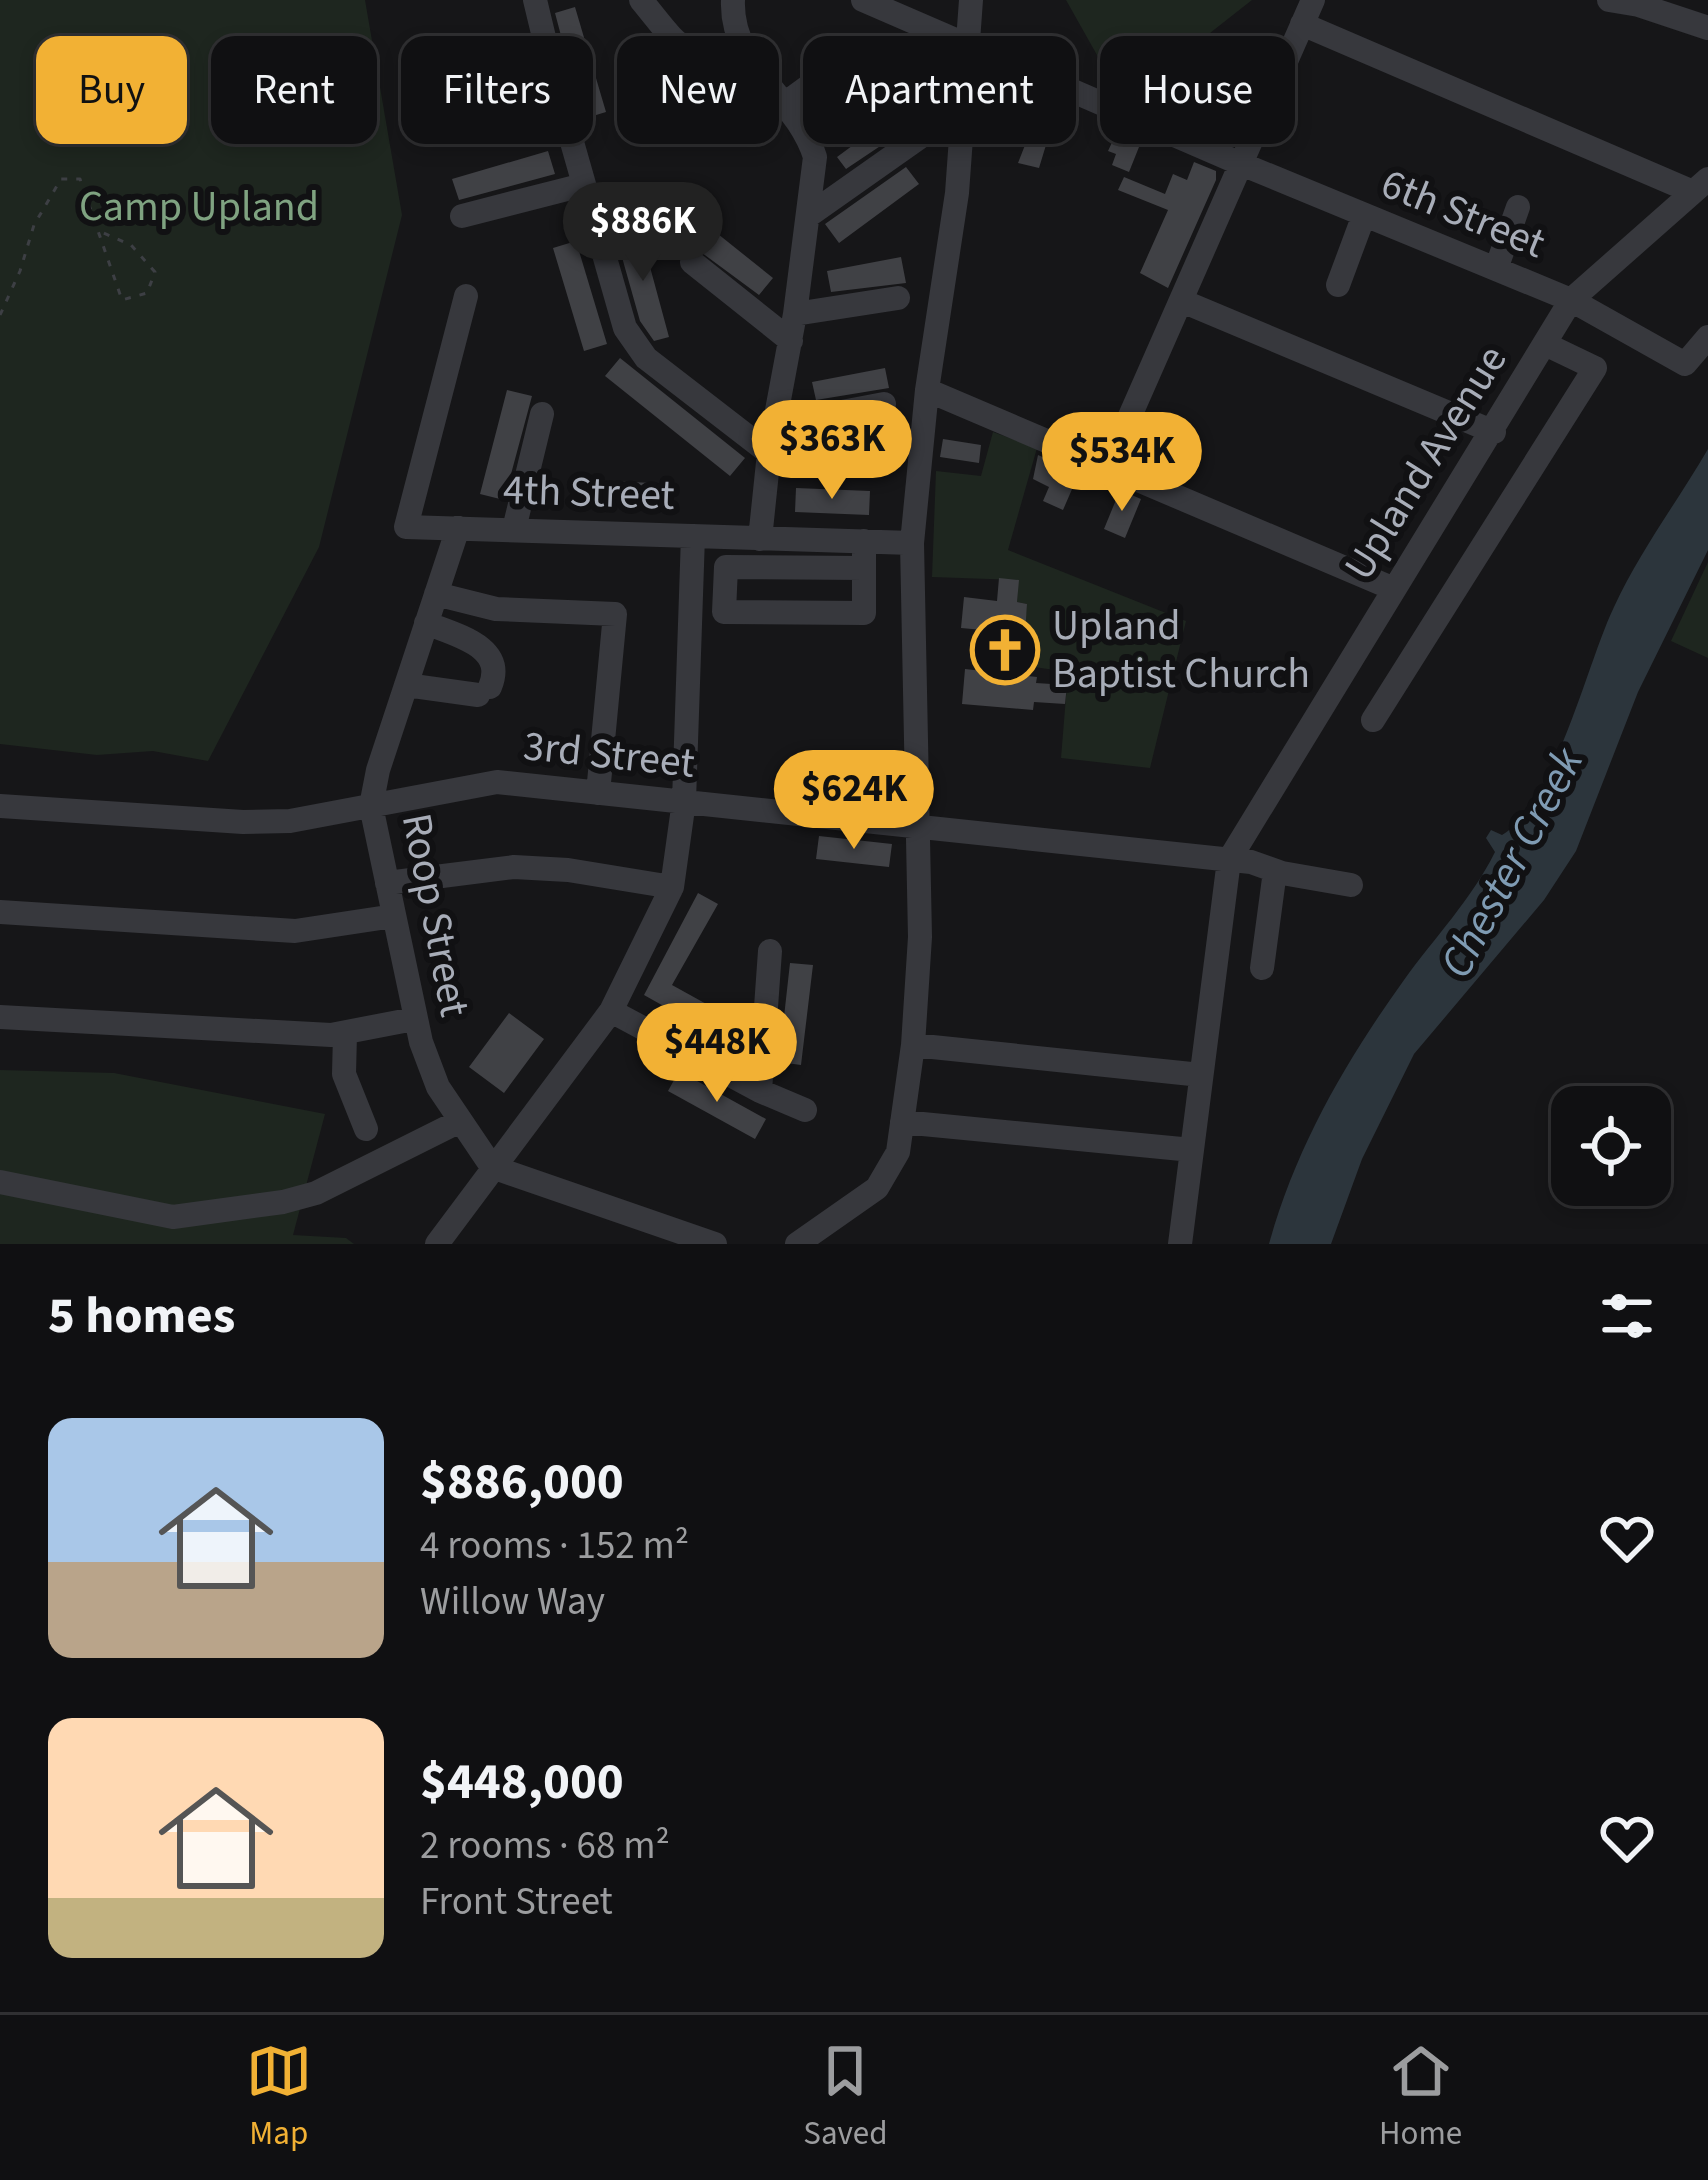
<!DOCTYPE html>
<html lang="en">
<head>
<meta charset="utf-8">
<style>
	:root { --surface:#101012; --page:#19191b; --text:#f1f3f6; --muted:#9c9d9f; --line:#303032; --accent:#f2b134 }
	body { margin:0; font-family:"Source Sans 3",sans-serif; background:var(--page); color:var(--text); height:100vh; display:flex; flex-direction:column; font-size:45px; white-space:nowrap }
	* { box-sizing:border-box; margin:0 }
	p { font-size:39px; color:var(--muted) }
	.icon { flex:none; width:66px; height:66px; fill:none; stroke:currentColor; stroke-width:2; stroke-linecap:round; stroke-linejoin:round }
	.map { position:relative; height:1244px; overflow:hidden }
	.details { display:flex; flex-direction:column; background:var(--surface); flex:1 }
	.details>* { flex:none }
	.banner { position:absolute; left:36px; top:36px; width:1638px; height:108px; display:flex; gap:24px }
	.buttons { position:absolute; left:1551px; top:1086px; display:grid; gap:24px }
	.buttons a { display:grid; place-items:center; width:120px; height:120px; border-radius:24px; background:var(--surface); box-shadow:0 6px 18px #0003,0 0 0 3px var(--line); font-size:60px }
	.price { position:absolute; translate:-50% -102px; padding:0 27px; border-radius:42px; background:var(--accent); color:#111; font-size:39px; line-height:78px; filter:drop-shadow(0 3px 6px #0008) }
	.price::after { content:''; position:absolute; left:50%; top:72px; width:36px; height:27px; margin-left:-18px; background:inherit; clip-path:polygon(0 0,100% 0,50% 100%) }
	.price.on { background:#222; color:#fff }
	ul { padding:0; list-style:none }
	li { display:flex; align-items:center; gap:36px; height:300px; padding:0 48px }
	li span { display:grid; place-items:center; flex:none; width:336px; height:240px; border-radius:24px; color:#555 }
	li>.icon { margin-inline-start:auto }
	span .icon { width:144px; height:144px; fill:#fffc; stroke-width:1 }
	li b { font-size:51px }
	h2 { display:flex; justify-content:space-between; align-items:center; height:144px; padding:0 48px; font-size:51px }
	.tag { padding:0 42px; border-radius:24px; background:var(--surface); box-shadow:0 6px 18px #0003,0 0 0 3px var(--line); font-size:42px; line-height:108px }
	.tag.on { background:var(--accent); color:#111 }
	.tab-bar { display:flex; justify-content:space-around; align-items:center; height:168px; border-top:3px solid var(--line); background:var(--surface); font-size:33px; color:var(--muted) }
	.tab-bar a { display:grid; justify-items:center; gap:6px }
	.tab-bar .on { color:var(--accent) }
	.map>svg:first-child { display:block }
</style>
</head>
<body>
<div class="map">
<svg width="1708" height="1244" viewBox="0 0 1708 1244">
	<rect width="100%" height="100%" fill="#161618"/>
	<path fill="#1e261f" d="M0 0H365L402 215 319 547 208 761 153 751 97 755 0 744Z
		M1066 0H1252L1210 33 1116 75 1106 71Z
		M993 432 1037 448 1008 550 1186 621 1150 768 1061 758 1068 672 1021 665 1027 604 1017 602 1018 580 932 577 936 471 981 476Z
		M1708 562V658L1671 641Z
		M0 1070 114 1073 325 1114 293 1235 346 1238 354 1244H0Z"/>
	<path fill="#2c353c" d="M1708 449V550L1638 692 1576 851 1544 900 1414 1054 1362 1159 1331 1244H1269C1296 1147 1345 1062 1404 980 1435 937 1471 900 1495 852L1486 838 1491 830 1502 835C1555 803 1587 663 1614 607 1640 551 1677 502 1708 449Z"/>
	<path fill="#404145" d="M575 7 606 112 583 119 555 13Z
		M893 43 907 62 826 120 814 103Z
		M518 50 524 70 429 99 422 79Z
		M917 98 928 114 846 169 837 157Z
		M1017 107 1053 122 1039 168 1018 163 1027 140 1007 132Z
		M1123 133 1136 139 1133 145 1139 147 1129 172 1112 165 1116 154 1108 151 1115 136 1121 139Z
		M548 151 555 174 459 200 452 179Z
		M1194 162 1216 171V180L1168 288 1140 273 1168 210 1118 190 1124 177 1165 194 1173 174 1187 180Z
		M906 167 919 184 839 243 825 224Z
		M688 210 773 278 759 295 671 230Z
		M640 230 669 337 654 341 640 321 616 236Z
		M576 241 607 344 584 351 553 248Z
		M901 257 906 283 831 292 827 271Z
		M620 358 745 458 730 476 605 376Z
		M885 368 889 388 816 400 812 382Z
		M507 390 532 396 504 500 480 494Z
		M943 439 981 445 979 463 940 457Z
		M1038 455 1079 473 1063 510 1043 501 1049 487 1033 479Z
		M581 480 654 483 653 507 580 504Z
		M796 488 870 491 869 515 795 512Z
		M1120 490 1141 499 1125 538 1104 529Z
		M999 578 1019 580 1017 602 1027 604 1025 634 961 628 964 597 997 601Z
		M965 669 1037 677 1036 683 1067 685 1065 704 1034 702 1033 710 962 704Z
		M819 836 892 844 889 867 816 859Z
		M698 893 718 904 672 985 719 1011 708 1031 644 995Z
		M790 963 813 965 801 1065 779 1062Z
		M509 1013 544 1039 504 1093 469 1067Z
		M679 1071 766 1119 755 1139 668 1091Z"/>
	<g fill="none" stroke-linecap="round" stroke-linejoin="round">
		<path stroke="#3d3f44" stroke-width="3" stroke-dasharray="6 9" stroke-linecap="butt" d="M0 315 20 271 34 225 61 179H80L122 300 147 293 155 272 131 245 99 231"/>
		<path stroke="#37383d" stroke-width="24" d="M535 0 554 79 625 328 646 358 769 453
			M641 0C680 47 679 59 743 52
			M733 0C730 67 797 98 815 157L795 314 769 453 760 539
			M863 0 1239 163 1571 300 1685 364 1708 337
			M1609 0 1639 5 1708 28
			M1302 24 1693 192
			M783 105 857 51
			M438 112 554 79
			M462 216 583 185
			M808 216 930 130
			M692 262 791 341
			M1496 269 1518 207
			M1338 285 1364 215
			M466 296 406 527 912 543
			M1182 301 1494 432
			M795 314 898 298
			M927 390 1394 589
			M777 412 800 420 884 404
			M1108 466 1313 0
			M458 528 378 770 371 806 421 1042 438 1087 492 1167
			M514 529 542 414
			M864 568 726 567 724 612 864 613V541
			M436 594 496 609 615 614 598 793
			M426 623C455 635 507 646 490 687
			M406 685 478 695
			M1373 720 1595 368 1545 344
			M0 806 243 822 290 821 497 782 1251 862 1282 873 1351 885
			M387 883 514 867 568 870 672 887
			M0 912 295 931 394 916
			M1262 968 1275 871
			M611 1011 760 1091 805 1110
			M0 1017 331 1035 414 1019
			M345 1034 344 1074 366 1129
			M913 1045 1201 1075
			M760 1091 770 951
			M902 1122 1192 1150
			M492 1167 715 1244
			M0 1182 173 1217 283 1202 316 1193 460 1121
			M437 1244 611 1011 672 887 684 801 693 536
			M797 1244 877 1188 898 1152 913 1045 920 937 912 543 927 390 957 193 971 0
			M1180 1244 1229 860 1571 300 1708 179"/>
	</g>
	<defs>
		<symbol id="church-ring" viewBox="-11 -11 22 22"><circle r="9.5" fill="#111113" stroke="#f2b134" stroke-width="1.5"/><path d="M-1.2-6h2.4v3.5h3.3v2.4h-3.3V6h-2.4V-.1h-3.3v-2.4h3.3Z" fill="#f2b134"/></symbol>
	</defs>
	<g fill-rule="evenodd">
		<use href="#church-ring" x="967" y="612" width="76" height="76"/>
	</g>
	<g text-anchor="middle" dominant-baseline="central" stroke-width="12" stroke-linejoin="round" paint-order="stroke">
		<g font-size="42" fill="#7fa381" stroke="#111113">
			<text x="199" y="207">Camp Upland</text>
		</g>
		<g font-size="42" fill="#a8adb8" stroke="#111113">
			<text transform="translate(1463 214) rotate(22)">6th Street</text>
			<text transform="translate(1426 463) rotate(-58)">Upland Avenue</text>
			<text transform="translate(589 493) rotate(2)">4th Street</text>
			<text transform="translate(609 755) rotate(6)">3rd Street</text>
			<text transform="translate(435 915) rotate(79)">Roop Street</text>
		</g>
		<g font-size="42" fill="#a8adb8" stroke="#111113" text-anchor="start">
			<text x="1052" y="626">Upland<tspan x="1052" dy="48">Baptist Church</tspan></text>
		</g>
		<g font-size="45" font-style="italic" fill="#7f9bb3" stroke="#111113">
			<text transform="translate(1512 863) rotate(-62)">Chester Creek</text>
		</g>
	</g>
</svg>
<div class="buttons">
<a><svg class="icon" aria-label="locate" viewBox="0 0 24 24"><circle cx="12" cy="12" r="6"/><path d="M12 2v4M12 18v4M2 12h4M18 12h4"/></svg></a>
</div>
<b class="price on" style="left:643px;top:284px">$886K</b>
<b class="price" style="left:832px;top:502px">$363K</b>
<b class="price" style="left:1122px;top:514px">$534K</b>
<b class="price" style="left:854px;top:852px">$624K</b>
<b class="price" style="left:717px;top:1105px">$448K</b>
<div class="banner">
<a class="tag on">Buy</a>
<a class="tag">Rent</a>
<a class="tag">Filters</a>
<a class="tag">New</a>
<a class="tag">Apartment</a>
<a class="tag">House</a>
</div>
</div>
<section class="details">
<h2>5 homes<svg class="icon" aria-label="filters" viewBox="0 0 24 24"><path d="M4 7h16M4 17h16"/><circle cx="9" cy="7" r="2"/><circle cx="15" cy="17" r="2"/></svg></h2>
<ul>
<li><span style="background:linear-gradient(#a9c7e8 60%,#b9a48a 0)"><svg class="icon" aria-label="home" viewBox="0 0 24 24"><path d="M3 11l9-7 9 7M6 9v11h12V9"/></svg></span><div><b>$886,000</b><p>4 rooms · 152 m²</p><p>Willow Way</p></div><svg class="icon" aria-label="heart" viewBox="0 0 24 24"><path d="M12 20l-8-8c-3-5 5-10 8-4 3-6 11-1 8 4z"/></svg></li>
<li><span style="background:linear-gradient(#ffd9b3 75%,#c2b280 0)"><svg class="icon" aria-label="home" viewBox="0 0 24 24"><path d="M3 11l9-7 9 7M6 9v11h12V9"/></svg></span><div><b>$448,000</b><p>2 rooms · 68 m²</p><p>Front Street</p></div><svg class="icon" aria-label="heart" viewBox="0 0 24 24"><path d="M12 20l-8-8c-3-5 5-10 8-4 3-6 11-1 8 4z"/></svg></li>
</ul>
</section>
<nav class="tab-bar">
<a class="on"><svg class="icon" aria-label="map" viewBox="0 0 24 24"><path d="M3 6l6-2 6 2 6-2v14l-6 2-6-2-6 2zM9 4v14M15 6v14"/></svg>Map</a>
<a><svg class="icon" aria-label="saved" viewBox="0 0 24 24"><path d="M7 4h10v16l-5-4-5 4z"/></svg>Saved</a>
<a><svg class="icon" aria-label="home" viewBox="0 0 24 24"><path d="M3 11l9-7 9 7M6 9v11h12V9"/></svg>Home</a>
</nav>
</body>
</html>
